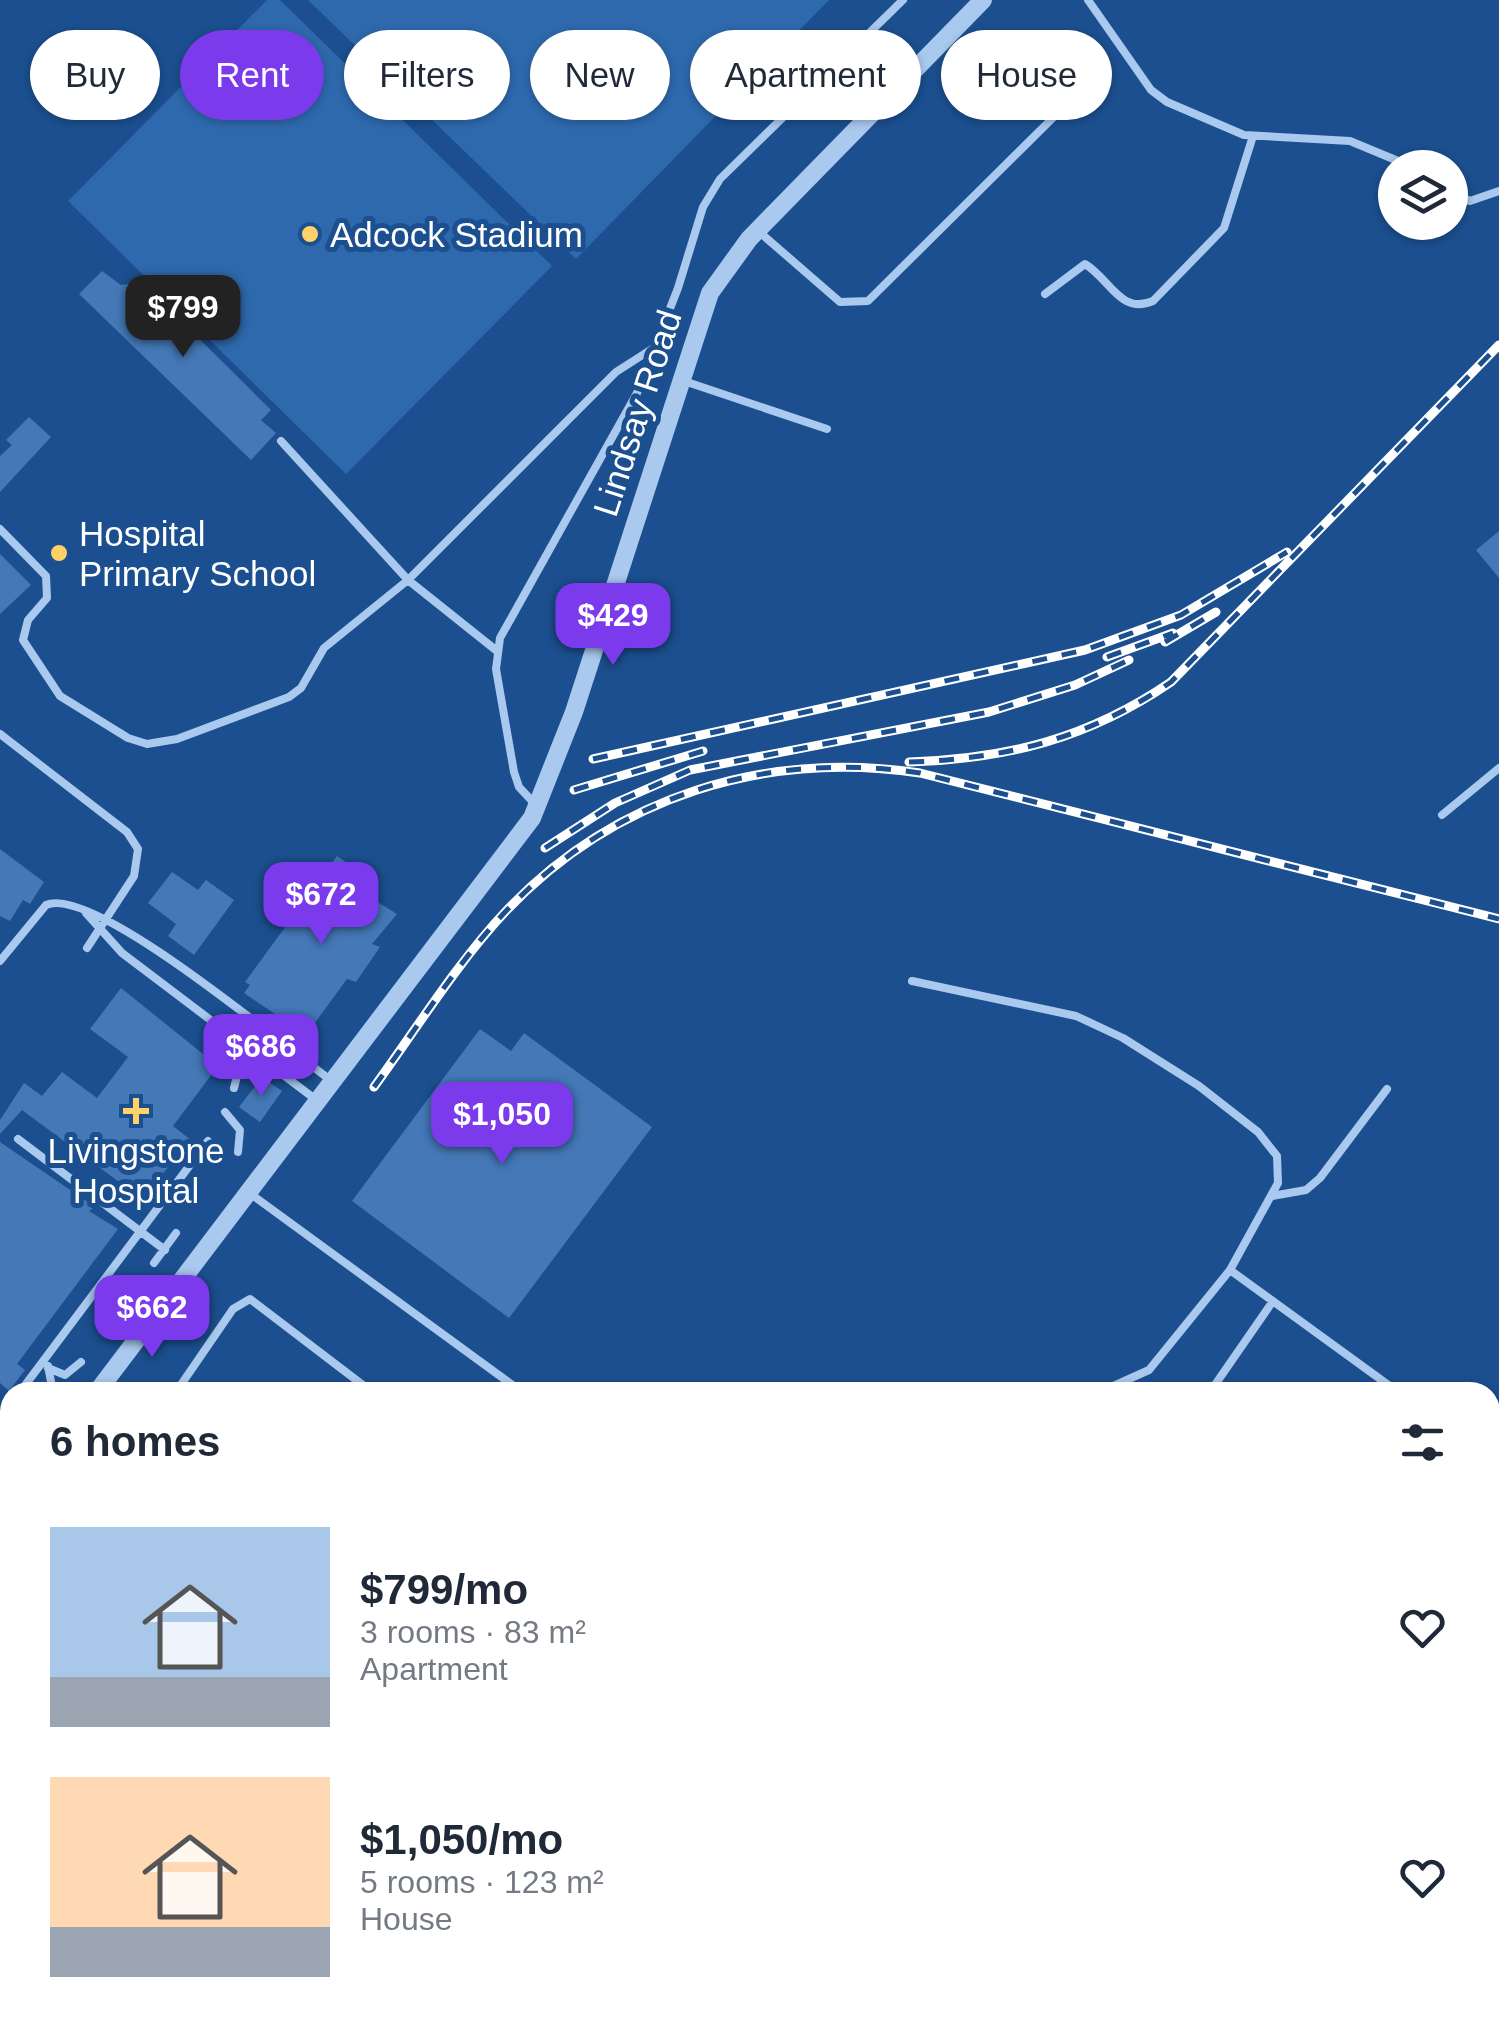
<!DOCTYPE html>
<html lang="en">
<head>
<meta charset="utf-8">
<style>
	:root { --surface:#fff; --page:#f6f6f7; --text:#1f2937; --muted:#747a83; --accent:#7c3aed }
	body { margin:0; font-family:Arial,sans-serif; background:var(--page); color:var(--text); height:100vh; display:flex; flex-direction:column; font-size:38px; white-space:nowrap }
	* { box-sizing:border-box; margin:0 }
	p { font-size:32px; color:var(--muted) }
	.icon { flex:none; width:55px; height:55px; fill:none; stroke:currentColor; stroke-width:2; stroke-linecap:round; stroke-linejoin:round }
	.map { position:relative; flex:1; overflow:hidden }
	.details { position:absolute; left:0px; top:1382px; width:1500px; height:642px; display:flex; flex-direction:column; background:var(--surface); border-radius:30px 30px 0 0; box-shadow:0 2px 8px #0004 }
	.details>* { flex:none }
	.hud { position:absolute; left:30px; top:30px; width:1440px; height:90px; display:flex; gap:20px }
	.buttons { position:absolute; left:1378px; top:150px; display:grid; gap:20px }
	.buttons a { display:grid; place-items:center; width:90px; height:90px; border-radius:50%; background:var(--surface); box-shadow:0 2px 8px #0004; font-size:50px }
	.price { position:absolute; translate:-50% -85px; padding:0 22px; border-radius:20px; background:var(--accent); color:#fff; font-size:32px; line-height:65px; filter:drop-shadow(0 2px 5px #0008) }
	.price::after { content:''; position:absolute; left:50%; top:60px; width:30px; height:22px; margin-left:-15px; background:inherit; clip-path:polygon(0 0,100% 0,50% 100%) }
	.price.on { background:#222; color:#fff }
	ul { padding:0; list-style:none }
	li { display:flex; align-items:center; gap:30px; height:250px; padding:0 50px }
	li span { display:grid; place-items:center; flex:none; width:280px; height:200px; border-radius:0px; color:#555 }
	li>.icon { margin-inline-start:auto }
	span .icon { width:120px; height:120px; fill:#fffc; stroke-width:1 }
	li b { font-size:42px }
	h2 { display:flex; justify-content:space-between; align-items:center; height:120px; padding:0 50px; font-size:42px }
	.pill { padding:0 35px; border-radius:45px; background:var(--surface); box-shadow:0 2px 8px #0004; font-size:35px; line-height:90px }
	.pill.on { background:var(--accent); color:#fff }
	.map>svg:first-child { display:block }
</style>
</head>
<body>
<div class="map">
<svg width="1499" height="2024" viewBox="0 0 1499 2024">
	<rect width="100%" height="100%" fill="#1b4f8f"/>
	<path fill="#2e69ad" d="M267 0H280L552 266 346 474 68 201Z
		M308 0H829L576 259Z"/>
	<path fill="#4478b7" d="M102 271 121 285 142 282 271 410 261 420 276 433 251 460 79 294Z
		M29 417 51 437 0 492V456L12 445 6 440Z
		M1499 531V578L1476 550Z
		M0 554 31 585 0 614Z
		M0 849 44 882 30 904 23 900 10 921 0 916Z
		M337 856 379 885 371 898 397 914 372 944 380 947 356 982 347 979 306 1035 244 993 250 985 245 982Z
		M172 872 198 890 206 880 234 900 194 955 168 936 176 924 148 903Z
		M121 988 218 1066 173 1126 196 1144 186 1158 179 1154 142 1199 22 1110 0 1134V1120L24 1083 42 1096 62 1072 97 1098 128 1057 90 1029Z
		M480 1029 511 1051 524 1033 652 1127 509 1318 352 1201Z
		M262 1077 282 1091 260 1122 239 1107Z
		M0 1142 95 1207 89 1211 118 1229 17 1364 25 1370 9 1391 0 1383Z"/>
	<g fill="none" stroke-linecap="round" stroke-linejoin="round">
		<path stroke="#a9c9ee" stroke-width="8" d="M1088 0 1151 90 1167 102 1244 135 1350 141 1415 168
			M1450 192 1470 201 1499 191
			M757 230 840 302 868 301 1076 95
			M1045 294 1085 264C1110 279 1120 315 1153 301L1224 228 1253 136
			M681 380 827 429
			M0 529 46 576 47 598 28 620 23 640 60 696 128 738 147 744 177 739 289 697 301 688 324 648 408 580 281 441
			M497 651 408 580 616 372 655 347
			M0 734 127 832 138 849 134 876 87 948
			M534 803 519 787 514 772 496 669 500 638 637 393 678 288 703 207 720 179 903 0
			M1442 815 1499 768
			M86 913 122 953 315 1099
			M0 961 46 905C93 884 286 1048 332 1081
			M912 981 1076 1016 1123 1038 1199 1086 1258 1132 1277 1156 1278 1183 1230 1270 1149 1370 1100 1392
			M234 1088 242 1056 263 1032
			M225 1112 240 1130 238 1152
			M18 1139 165 1250
			M248 1192 522 1392
			M1272 1196 1306 1190 1320 1178 1387 1089
			M154 1263 176 1233
			M1230 1270 1398 1392
			M48 1366 53 1392
			M48 1368 65 1375 81 1362
			M20 1392 208 1141
			M176 1392 233 1309 250 1299 372 1392
			M1210 1392 1273 1301
			M0 1418 10 1404
			M0 1421 10 1420
			M1490 1459 1499 1465
			M0 1628 10 1635
			M0 1646 10 1653
			M0 1906 10 1913
			M148 2015 160 2024
			M496 2015 508 2024
			M529 2015 541 2024
			M1225 2015 1238 2024
			M1374 2015 1386 2024
			M611 2024 617 2015"/>
		<path stroke="#a9c9ee" stroke-width="18" d="M97 1392 532 818 574 712 710 293 749 239 983 0
			M0 1518 10 1506"/>
		<path stroke="#d6e6fa" stroke-width="20" d="M0 1613 10 1620
			M0 1664 10 1671
			M475 2015 487 2024
			M550 2015 562 2024"/>
		<defs>
			<path id="rail" d="M1165 642 1216 612
				M1107 657 1173 633
				M593 759 1085 650 1181 615 1287 552
				M909 762C1008 759 1089 738 1171 682L1499 345
				M574 790 703 751
				M545 848 615 803 690 770 989 712 1075 685 1129 660
				M374 1087C417 1028 457 963 506 911 615 796 766 750 920 773L1499 919"/>
		</defs>
		<use href="#rail" stroke="#fff" stroke-width="9"/>
		<use href="#rail" stroke="#1b4f8f" stroke-width="5" stroke-dasharray="15" stroke-linecap="butt"/>
	</g>
	<g fill="#ffd166" stroke="#1b4f8f" stroke-width="4">
		<circle cx="310" cy="234" r="10"/>
		<circle cx="59" cy="553" r="10"/>
		<path d="M131 1096h10v10h10v10h-10v10h-10v-10h-10v-10h10z"/>
	</g>
	<g text-anchor="middle" dominant-baseline="central" stroke-width="10" stroke-linejoin="round" paint-order="stroke">
		<g font-size="35" fill="#fff" stroke="#1b4f8f" text-anchor="start">
			<text x="330" y="234">Adcock Stadium</text>
			<text x="79" y="533">Hospital<tspan x="79" dy="40">Primary School</tspan></text>
			<text x="136" y="1150" text-anchor="middle">Livingstone<tspan x="136" dy="40">Hospital</tspan></text>
		</g>
		<g font-size="35" fill="#fff" stroke="#1b4f8f">
			<text transform="translate(637 413) rotate(-72)">Lindsay Road</text>
		</g>
	</g>
</svg>
<div class="buttons">
<a><svg class="icon" aria-label="layers" viewBox="0 0 24 24"><path d="M12 4l9 5-9 5-9-5zM3 14l9 5 9-5"/></svg></a>
</div>
<b class="price on" style="left:183px;top:360px">$799</b>
<b class="price" style="left:613px;top:668px">$429</b>
<b class="price" style="left:321px;top:947px">$672</b>
<b class="price" style="left:261px;top:1099px">$686</b>
<b class="price" style="left:502px;top:1167px">$1,050</b>
<b class="price" style="left:152px;top:1360px">$662</b>
<div class="hud">
<a class="pill">Buy</a>
<a class="pill on">Rent</a>
<a class="pill">Filters</a>
<a class="pill">New</a>
<a class="pill">Apartment</a>
<a class="pill">House</a>
</div>
<section class="details">
<h2>6 homes<svg class="icon" aria-label="filters" viewBox="0 0 24 24"><path d="M4 7h16M4 17h16"/><circle cx="9" cy="7" r="2"/><circle cx="15" cy="17" r="2"/></svg></h2>
<ul>
<li><span style="background:linear-gradient(#a9c7e8 75%,#9aa5b1 0)"><svg class="icon" aria-label="home" viewBox="0 0 24 24"><path d="M3 11l9-7 9 7M6 9v11h12V9"/></svg></span><div><b>$799/mo</b><p>3 rooms · 83 m²</p><p>Apartment</p></div><svg class="icon" aria-label="heart" viewBox="0 0 24 24"><path d="M12 20l-8-8c-3-5 5-10 8-4 3-6 11-1 8 4z"/></svg></li>
<li><span style="background:linear-gradient(#ffd9b3 75%,#9aa5b1 0)"><svg class="icon" aria-label="home" viewBox="0 0 24 24"><path d="M3 11l9-7 9 7M6 9v11h12V9"/></svg></span><div><b>$1,050/mo</b><p>5 rooms · 123 m²</p><p>House</p></div><svg class="icon" aria-label="heart" viewBox="0 0 24 24"><path d="M12 20l-8-8c-3-5 5-10 8-4 3-6 11-1 8 4z"/></svg></li>
</ul>
</section>
</div>
</body>
</html>
